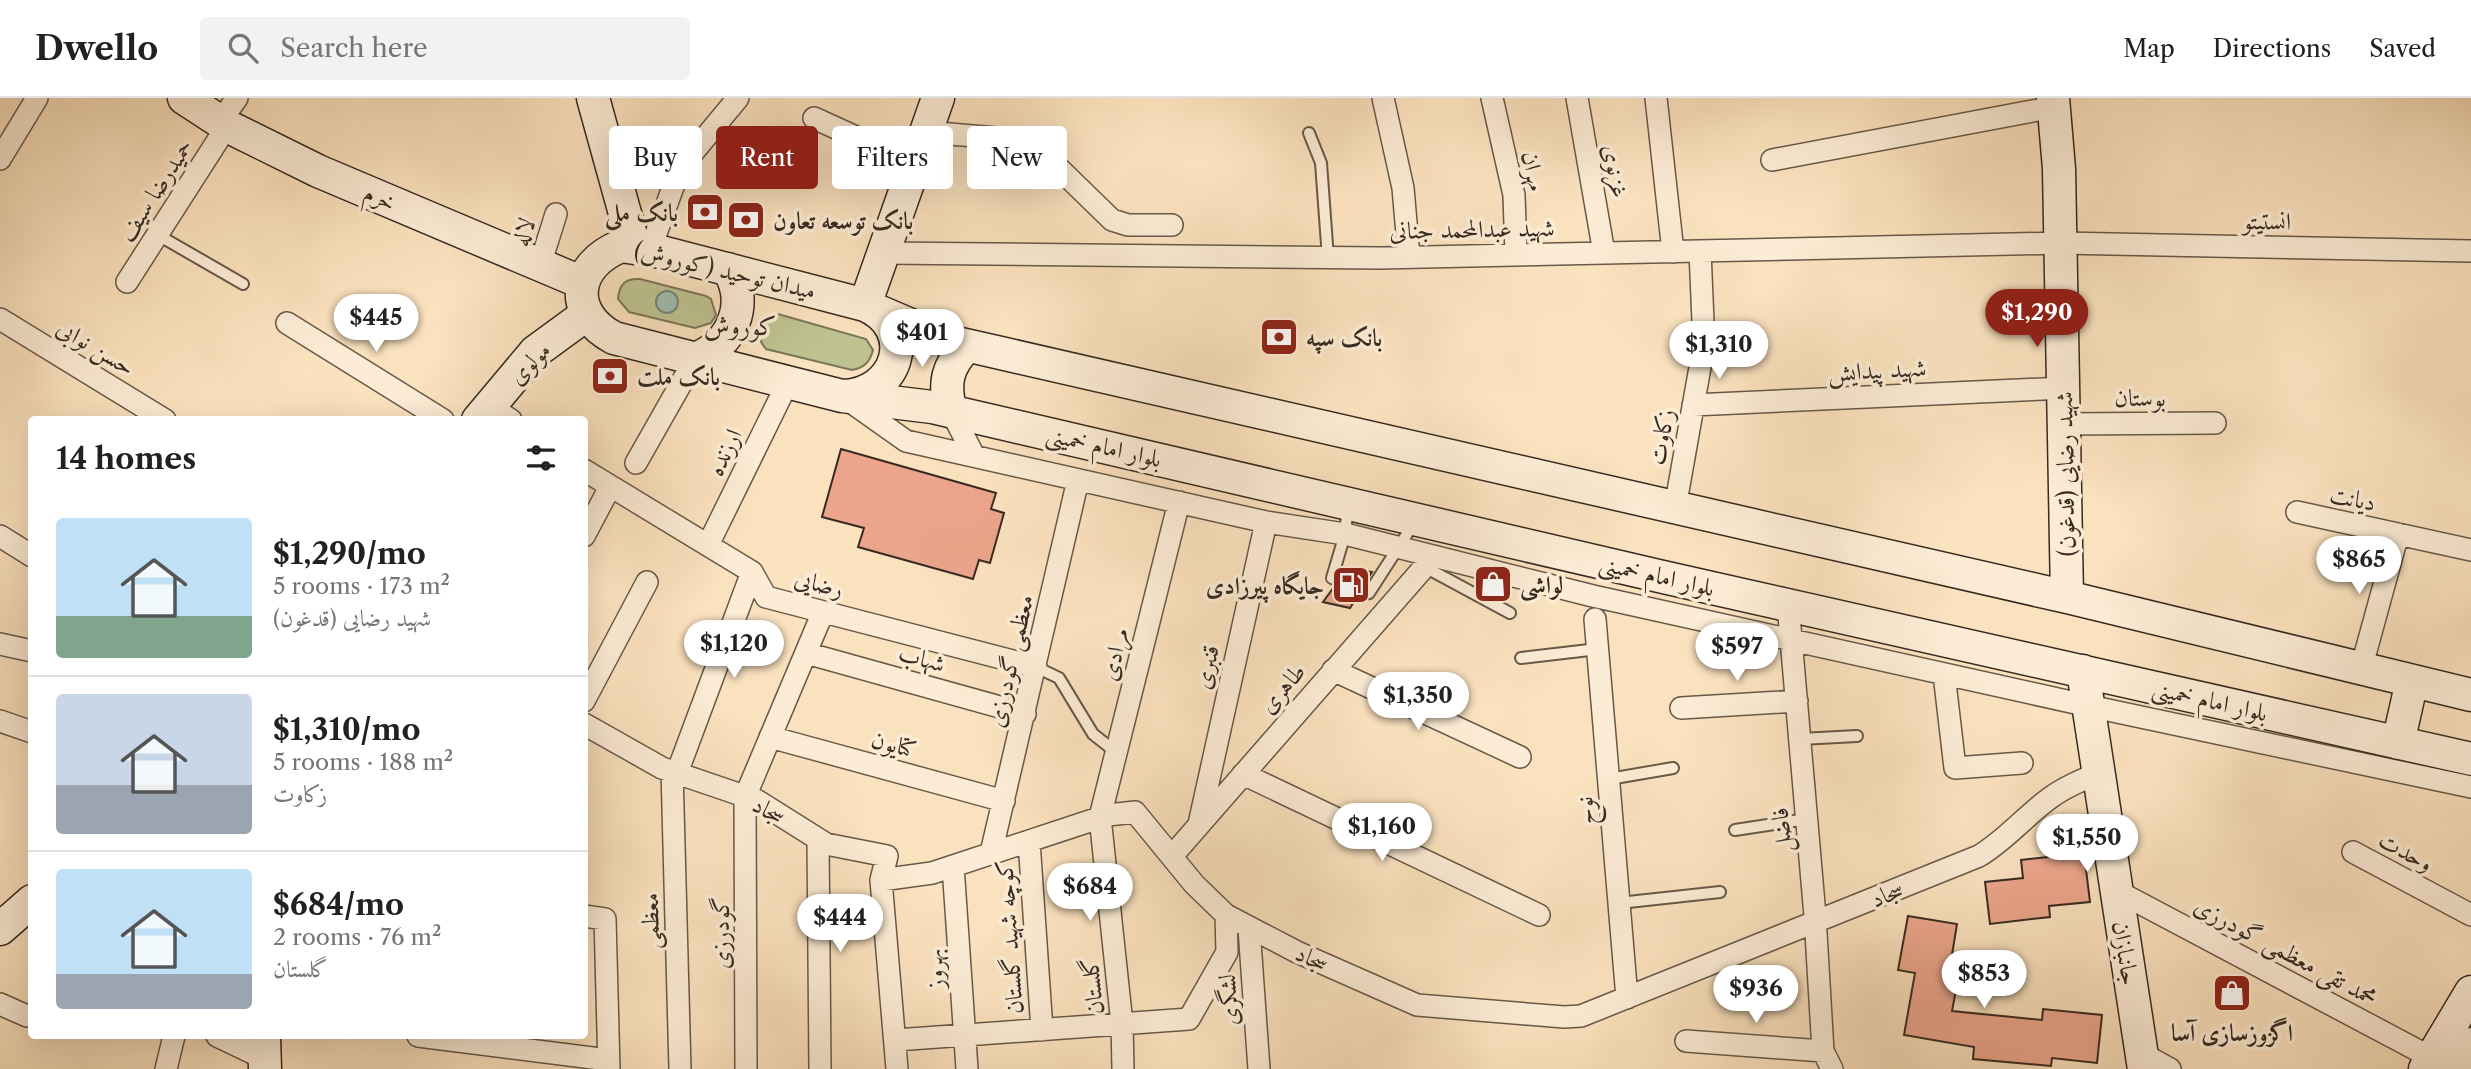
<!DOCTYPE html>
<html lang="en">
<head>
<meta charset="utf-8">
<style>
	:root { --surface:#fff; --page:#f2f2f2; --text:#202124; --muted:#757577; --line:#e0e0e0; --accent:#8f2418 }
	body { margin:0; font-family:"Libre Caslon Text",Amiri,serif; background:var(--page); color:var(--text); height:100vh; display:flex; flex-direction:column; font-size:26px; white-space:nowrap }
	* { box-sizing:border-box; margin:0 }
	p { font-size:23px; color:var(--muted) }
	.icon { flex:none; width:38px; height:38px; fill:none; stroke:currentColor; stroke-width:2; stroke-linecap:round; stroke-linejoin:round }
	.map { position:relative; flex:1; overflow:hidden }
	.panel { position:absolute; left:28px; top:318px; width:560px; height:623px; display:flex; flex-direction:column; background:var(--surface); border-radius:7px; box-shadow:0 7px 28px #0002 }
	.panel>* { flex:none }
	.banner { position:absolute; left:609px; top:28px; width:665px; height:63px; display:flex; gap:14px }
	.price { position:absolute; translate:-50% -60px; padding:0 16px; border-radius:24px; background:#fff; color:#222; font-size:23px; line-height:46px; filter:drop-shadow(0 2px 4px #0008) }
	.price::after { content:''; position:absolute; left:50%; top:42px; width:21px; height:16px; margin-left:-10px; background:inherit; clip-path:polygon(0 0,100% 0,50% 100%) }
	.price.active { background:var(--accent); color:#fff }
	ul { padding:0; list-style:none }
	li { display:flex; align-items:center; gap:21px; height:175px; padding:0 28px }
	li+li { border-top:2px solid var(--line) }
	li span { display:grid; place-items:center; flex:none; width:196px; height:140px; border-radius:7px; color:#555 }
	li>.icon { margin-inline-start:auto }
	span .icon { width:84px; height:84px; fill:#fffc; stroke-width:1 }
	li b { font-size:30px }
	h2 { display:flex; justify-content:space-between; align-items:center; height:84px; padding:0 28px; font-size:30px }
	.chip { padding:0 24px; border-radius:7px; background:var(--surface); box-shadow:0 7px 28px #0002; font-size:24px; line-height:63px }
	.chip.active { background:var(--accent); color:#fff }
	header { display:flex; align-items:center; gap:42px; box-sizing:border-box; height:98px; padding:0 35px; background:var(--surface); border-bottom:2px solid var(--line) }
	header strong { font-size:33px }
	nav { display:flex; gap:38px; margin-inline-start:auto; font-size:24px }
	.search { width:490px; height:63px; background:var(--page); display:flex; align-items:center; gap:18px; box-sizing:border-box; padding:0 24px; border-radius:7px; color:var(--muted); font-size:26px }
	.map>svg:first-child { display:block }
</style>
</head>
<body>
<header>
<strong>Dwello</strong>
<div class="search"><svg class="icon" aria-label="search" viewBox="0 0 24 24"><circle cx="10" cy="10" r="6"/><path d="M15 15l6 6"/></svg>Search here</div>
<nav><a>Map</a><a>Directions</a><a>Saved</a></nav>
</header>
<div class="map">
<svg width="2471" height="971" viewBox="0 0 2471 971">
	<rect width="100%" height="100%" fill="#fbe2bf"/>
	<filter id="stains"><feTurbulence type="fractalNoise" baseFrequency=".00286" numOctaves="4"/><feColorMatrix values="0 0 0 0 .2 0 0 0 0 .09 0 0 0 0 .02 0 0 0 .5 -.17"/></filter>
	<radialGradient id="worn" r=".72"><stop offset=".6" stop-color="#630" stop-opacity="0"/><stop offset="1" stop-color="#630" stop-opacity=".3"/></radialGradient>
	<path fill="#bfc391" stroke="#7a7659" stroke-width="2" d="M640 181 706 198 711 201 716 217 711 225 695 230 629 214 618 201C619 186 626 180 640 181Z
		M778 216 866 241 873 252C870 264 864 270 852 272L766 251C758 241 757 235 762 223Z"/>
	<path fill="#9fbeb1" stroke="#758377" stroke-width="2" d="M656 204a11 11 0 1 1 22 0a11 11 0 1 1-22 0Z"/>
	<path fill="#eca58c" stroke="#362a21" stroke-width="2" d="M841 351 996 395 991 411 1004 415 990 465 979 462 973 481 858 449 864 430 822 419Z
		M1347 470 1372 474 1365 485 1343 476Z
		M1334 489 1357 499 1350 510 1323 504Z
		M2084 755 2090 804 2049 808 2050 819 1990 826 1985 784 2023 780 2021 762Z
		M1908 818 1957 826 1951 863 1961 865 1952 913 2042 922 2043 911 2102 917 2097 965 2052 960 2051 968 1973 961 1974 949 1904 937 1915 875 1898 872Z"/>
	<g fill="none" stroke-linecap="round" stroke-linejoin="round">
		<defs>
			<path id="lane" d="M1309 35 1321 65 1328 160
				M158 137 243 186
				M1348 407 1345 436 1332 480 1369 495 1414 425
				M1423 468 1510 515
				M1521 560 1598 551
				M1036 569 1059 580 1093 636 1117 655
				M1800 641 1857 638
				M1609 681 1673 670
				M1735 732 1807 721
				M1619 805 1720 794"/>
			<path id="street" d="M1383 0 1403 90 1409 159
				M1492 0 1514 97 1516 157
				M1577 0 1604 155
				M1656 0 1673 154
				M814 20 915 66
				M220 24 237 0
				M926 34 1020 42 1037 49 1112 122 1128 127H1172
				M0 61 37 0
				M1772 62 2054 9
				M650 152 680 70 738 0
				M883 155 1380 160 2061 145 2471 153
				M540 167 556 116
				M127 184 227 28
				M0 221 165 322
				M287 225 443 322
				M848 302 906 343 1266 424 1345 436 1593 498 2089 608 2471 689
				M1693 307 2064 290
				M490 308 511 322
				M951 313 974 358
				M2064 326 2215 325
				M636 365 695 261
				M584 372 752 474 766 499 1036 569
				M1675 410 1704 247 1700 153
				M2297 414 2471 452
				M0 438 32 458
				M584 438 610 389
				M708 447 788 284
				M1788 506 1815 818 1823 953 1832 971
				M1595 521 1627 900
				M0 546 32 553
				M806 555 1025 616
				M2361 571 2398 436
				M1333 572 1520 659
				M1944 576 1955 670 2022 665
				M584 603 647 484
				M1681 610 1797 603
				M0 623 32 634
				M584 626 662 670 756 702 826 746 887 758 881 782 932 775 1108 717 1135 714 1194 786 1226 817 1297 854 1417 907 1564 919 1581 918 1979 758C2006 742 2025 718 2050 700 2065 689 2082 682 2099 675
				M770 639 1004 703
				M672 673 680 971
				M677 675 752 474
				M1243 676 1539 817
				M1199 726 1266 424
				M818 741 820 971
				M1029 743 1042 932
				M2353 754 2471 817
				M991 755 1078 382
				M1172 758 1434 458
				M953 768 967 971
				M881 782 897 971
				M2117 793 2432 960
				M584 818 605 821 609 971
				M1249 830 1259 971
				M0 906 27 918
				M217 938 265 961
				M418 938 608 962
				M896 942 1189 921 1227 854 1226 817
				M1686 943 1823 953
				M2141 955 2170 971
				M166 971 174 938
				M746 971 745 699 823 514
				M1123 971 1122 926 1100 719 1179 404"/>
			<path id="secondary" d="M184 0 227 28 318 73 583 185
				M593 0 634 148
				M2053 0 2059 71 2067 499
				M621 148 661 154 865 207C919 231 898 297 842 298L614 240C567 215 573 167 621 148Z
				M865 207 938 0
				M878 213 948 243 2067 499 2471 597
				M695 261C732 247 750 206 728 171
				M842 298 932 309 1663 479 2471 661
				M951 313C943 286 947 268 967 248
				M478 322 535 254 587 216
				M2083 573 2144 971
				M2398 645 2412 583
				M0 831 32 803
				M264 938 265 971
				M2425 971 2471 894
				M2456 971 2471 946"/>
		</defs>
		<use href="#lane" stroke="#675848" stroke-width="14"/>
		<use href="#street" stroke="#675848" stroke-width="24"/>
		<use href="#secondary" stroke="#362a21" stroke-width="35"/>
		<use href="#lane" stroke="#fcecd5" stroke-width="10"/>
		<use href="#street" stroke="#fcecd5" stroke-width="21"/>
		<use href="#secondary" stroke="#fcecd5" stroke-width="32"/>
	</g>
	<defs>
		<symbol id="bank-square" viewBox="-11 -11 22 22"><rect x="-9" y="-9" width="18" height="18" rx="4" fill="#8f2418" stroke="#fcecd5"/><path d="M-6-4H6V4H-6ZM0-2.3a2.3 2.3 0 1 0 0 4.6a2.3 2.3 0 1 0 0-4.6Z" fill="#fff"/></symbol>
		<symbol id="shop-square" viewBox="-11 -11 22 22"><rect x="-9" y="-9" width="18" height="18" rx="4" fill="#8f2418" stroke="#fcecd5"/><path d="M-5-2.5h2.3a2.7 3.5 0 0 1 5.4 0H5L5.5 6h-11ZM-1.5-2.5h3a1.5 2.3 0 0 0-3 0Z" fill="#fff"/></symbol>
		<symbol id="fuel-square" viewBox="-11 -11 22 22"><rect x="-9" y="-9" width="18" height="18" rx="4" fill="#8f2418" stroke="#fcecd5"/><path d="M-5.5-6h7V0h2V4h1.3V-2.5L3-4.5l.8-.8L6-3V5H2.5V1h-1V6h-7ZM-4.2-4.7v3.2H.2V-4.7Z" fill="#fff"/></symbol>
	</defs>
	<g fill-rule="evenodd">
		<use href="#bank-square" x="683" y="92" width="44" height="44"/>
		<use href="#bank-square" x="724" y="100" width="44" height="44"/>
		<use href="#bank-square" x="1257" y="217" width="44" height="44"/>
		<use href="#bank-square" x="588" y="256" width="44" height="44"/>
		<use href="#shop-square" x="1471" y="464" width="44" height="44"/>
		<use href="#fuel-square" x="1329" y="465" width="44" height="44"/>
		<use href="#shop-square" x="2210" y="873" width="44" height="44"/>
	</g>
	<g text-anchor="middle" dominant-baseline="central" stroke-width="7" stroke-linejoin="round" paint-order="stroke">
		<g font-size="24" fill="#362a21" stroke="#fcecd5">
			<text transform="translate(1534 73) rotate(79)">مهران</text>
			<text transform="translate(1616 73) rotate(80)">غزنوی</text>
			<text transform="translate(155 92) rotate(-57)">حمیدرضا سیف</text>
			<text transform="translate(380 99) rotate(23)">خرم</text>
			<text transform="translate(2267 123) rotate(1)">انستیتو</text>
			<text transform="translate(1472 131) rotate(-1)">شهید عبدالمحمد جنانی</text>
			<text transform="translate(523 134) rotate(-73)">لاله</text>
			<text transform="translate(725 172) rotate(13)">میدان توحید (کوروش)</text>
			<text transform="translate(96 249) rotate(31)">حسن نوابی</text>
			<text transform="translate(529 265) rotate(-46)">مولوی</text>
			<text transform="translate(1877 272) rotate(-3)">شهید پیدایش</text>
			<text x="2140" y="299">بوستان</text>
			<text transform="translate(1661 339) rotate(-80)">زکاوت</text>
			<text transform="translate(1104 348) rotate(13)">بلوار امام خمینی</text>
			<text transform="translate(724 354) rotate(-64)">ارزنده</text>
			<text transform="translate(2065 376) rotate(-91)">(قدغون) شهید رضایی</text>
			<text transform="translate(2353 400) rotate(12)">دیانت</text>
			<text transform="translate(1657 477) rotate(13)">بلوار امام خمینی</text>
			<text transform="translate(819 485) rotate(14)">رضایی</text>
			<text transform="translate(1114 556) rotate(-76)">مرادی</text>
			<text transform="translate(922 560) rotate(15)">شهاب</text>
			<text transform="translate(1010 563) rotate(-77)">معظمی گودرزی</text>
			<text transform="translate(1206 569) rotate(-77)">قنبری</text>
			<text transform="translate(1282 590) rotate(-49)">طاهری</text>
			<text transform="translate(2210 602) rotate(13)">بلوار امام خمینی</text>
			<text transform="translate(894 646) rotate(15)">کتایون</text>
			<text transform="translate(769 712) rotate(29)">سجاد</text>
			<text transform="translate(1585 713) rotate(-95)">نوح</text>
			<text transform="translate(1781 732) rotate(-95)">فاضل</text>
			<text transform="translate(2406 753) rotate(28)">وحدت</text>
			<text transform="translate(1887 796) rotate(-22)">سجاد</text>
			<text transform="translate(650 823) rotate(-91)">معظمی</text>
			<text transform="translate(720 835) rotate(-90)">گودرزی</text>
			<text transform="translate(1009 839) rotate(-94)">کوچه شهید گلستان</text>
			<text transform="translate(2286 853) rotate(28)">محمد تقی معظمی گودرزی</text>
			<text transform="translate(2126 855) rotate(81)">جانبازان</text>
			<text transform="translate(1312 860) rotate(25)">سجاد</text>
			<text transform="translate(934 871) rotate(-94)">بهروز</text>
			<text transform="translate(1092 888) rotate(-96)">گلستان</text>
			<text transform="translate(1228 902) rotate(-94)">لشگری</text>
		</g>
		<g font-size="24" font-weight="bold" fill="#362a21" stroke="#fcecd5" text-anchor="start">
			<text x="678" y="114" text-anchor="end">بانک ملی</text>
			<text x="773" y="122">بانک توسعه تعاون</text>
			<text x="1306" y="239">بانک سپه</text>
			<text x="637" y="278">بانک ملت</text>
			<text x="1520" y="486">لواشی</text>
			<text x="1324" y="487" text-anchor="end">جایگاه پیرزادی</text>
			<text x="2232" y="934" text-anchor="middle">اگزوزسازی آسا</text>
		</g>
		<g font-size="26" fill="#362a21" stroke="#fcecd5">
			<text x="740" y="228">کوروش</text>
		</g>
	</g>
	<rect width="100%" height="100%" filter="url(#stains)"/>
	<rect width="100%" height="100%" fill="url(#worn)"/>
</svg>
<b class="price active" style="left:2037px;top:251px">$1,290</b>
<b class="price" style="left:376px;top:256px">$445</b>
<b class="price" style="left:922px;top:271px">$401</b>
<b class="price" style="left:1719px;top:283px">$1,310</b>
<b class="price" style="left:2359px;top:498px">$865</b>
<b class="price" style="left:734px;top:582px">$1,120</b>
<b class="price" style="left:1737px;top:585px">$597</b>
<b class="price" style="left:1418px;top:634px">$1,350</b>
<b class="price" style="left:1382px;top:765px">$1,160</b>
<b class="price" style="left:2087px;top:776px">$1,550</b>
<b class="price" style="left:1090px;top:825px">$684</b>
<b class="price" style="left:840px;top:856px">$444</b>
<b class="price" style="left:1984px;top:912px">$853</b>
<b class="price" style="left:1756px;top:927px">$936</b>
<div class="banner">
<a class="chip">Buy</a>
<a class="chip active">Rent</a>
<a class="chip">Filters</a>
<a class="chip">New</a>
</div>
<section class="panel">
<h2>14 homes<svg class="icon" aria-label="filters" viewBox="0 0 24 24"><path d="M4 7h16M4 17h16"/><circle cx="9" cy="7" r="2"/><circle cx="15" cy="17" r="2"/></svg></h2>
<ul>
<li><span style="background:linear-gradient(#bfe0f5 70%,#7fa58c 0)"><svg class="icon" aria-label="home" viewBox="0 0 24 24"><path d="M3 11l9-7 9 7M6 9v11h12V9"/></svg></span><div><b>$1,290/mo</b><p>5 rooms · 173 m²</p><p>(قدغون) شهید رضایی</p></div></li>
<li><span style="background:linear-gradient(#c9d6e8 65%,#9aa5b1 0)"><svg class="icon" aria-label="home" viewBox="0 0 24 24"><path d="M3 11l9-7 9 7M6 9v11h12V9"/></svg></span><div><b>$1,310/mo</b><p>5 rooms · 188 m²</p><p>زکاوت</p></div></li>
<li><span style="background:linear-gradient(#bfe0f5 75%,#9aa5b1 0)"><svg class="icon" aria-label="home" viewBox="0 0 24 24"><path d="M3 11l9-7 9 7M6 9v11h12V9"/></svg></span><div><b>$684/mo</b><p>2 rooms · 76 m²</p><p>گلستان</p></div></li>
</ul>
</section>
</div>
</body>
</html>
